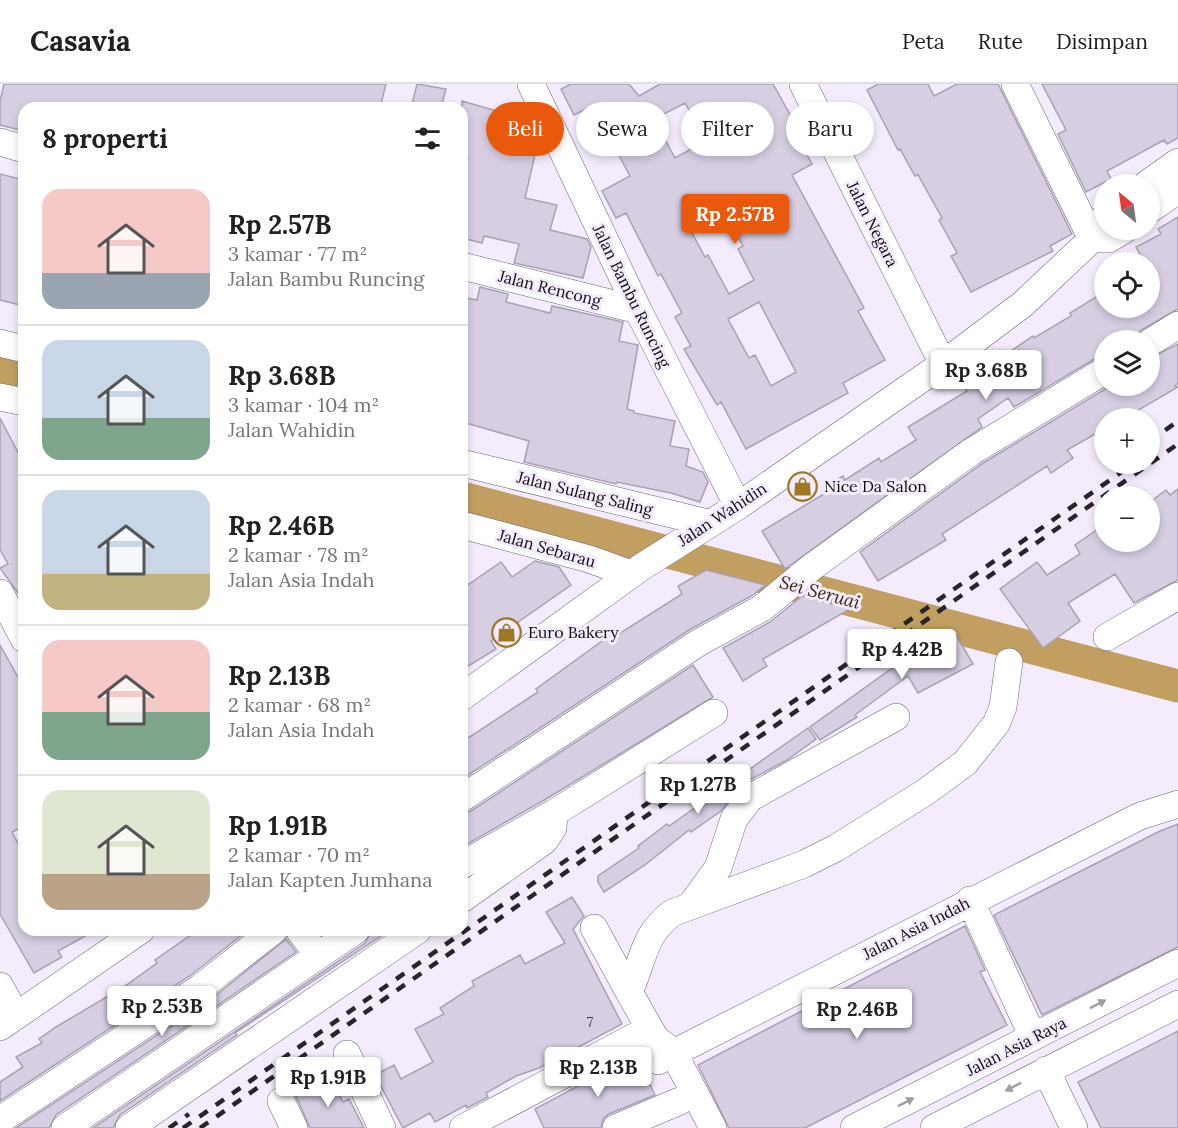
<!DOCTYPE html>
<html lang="id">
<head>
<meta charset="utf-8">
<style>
	:root { --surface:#fff; --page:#f2f2f2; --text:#202124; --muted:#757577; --line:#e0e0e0; --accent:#ea580c }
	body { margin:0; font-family:Lora,serif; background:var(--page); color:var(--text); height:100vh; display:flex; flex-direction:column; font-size:22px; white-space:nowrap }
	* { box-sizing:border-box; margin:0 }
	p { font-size:20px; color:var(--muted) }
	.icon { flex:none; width:33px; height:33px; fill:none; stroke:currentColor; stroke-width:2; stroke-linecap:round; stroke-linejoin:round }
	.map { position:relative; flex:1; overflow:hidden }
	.details { position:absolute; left:18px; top:18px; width:450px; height:834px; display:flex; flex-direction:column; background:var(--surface); border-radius:18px; box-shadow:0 3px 9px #0003 }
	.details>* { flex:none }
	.banner { position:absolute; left:486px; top:18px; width:570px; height:54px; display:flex; gap:12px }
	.needle { width:39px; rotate:331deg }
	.fabs { position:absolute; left:1094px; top:90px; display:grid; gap:12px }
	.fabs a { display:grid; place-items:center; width:66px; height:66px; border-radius:50%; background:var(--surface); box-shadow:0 3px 9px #0003; font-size:30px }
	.price { position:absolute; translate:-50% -51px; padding:0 14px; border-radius:6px; background:#fff; color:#222; font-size:20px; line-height:39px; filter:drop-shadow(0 2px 3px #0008) }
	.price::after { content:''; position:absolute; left:50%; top:36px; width:18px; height:14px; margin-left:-9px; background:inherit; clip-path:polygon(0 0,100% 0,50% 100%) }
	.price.selected { background:var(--accent); color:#fff }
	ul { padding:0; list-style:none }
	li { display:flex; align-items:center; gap:18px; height:150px; padding:0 24px }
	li+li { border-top:2px solid var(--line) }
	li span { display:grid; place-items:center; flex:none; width:168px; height:120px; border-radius:18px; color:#555 }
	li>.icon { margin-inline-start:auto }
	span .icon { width:72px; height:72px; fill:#fffc; stroke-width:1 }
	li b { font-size:26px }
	h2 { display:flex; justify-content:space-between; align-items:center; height:72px; padding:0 24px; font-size:26px }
	.chip { padding:0 21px; border-radius:27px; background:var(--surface); box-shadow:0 3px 9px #0003; font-size:21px; line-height:54px }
	.chip.selected { background:var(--accent); color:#fff }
	header { display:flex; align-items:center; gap:36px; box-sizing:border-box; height:84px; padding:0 30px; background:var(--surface); border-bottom:2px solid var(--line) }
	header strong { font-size:28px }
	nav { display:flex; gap:33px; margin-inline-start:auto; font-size:21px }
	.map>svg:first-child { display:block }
</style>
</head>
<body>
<header>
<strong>Casavia</strong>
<nav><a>Peta</a><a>Rute</a><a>Disimpan</a></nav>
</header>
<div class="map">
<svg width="1178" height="1044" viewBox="0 0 1178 1044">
	<rect width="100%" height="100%" fill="#f4ecfc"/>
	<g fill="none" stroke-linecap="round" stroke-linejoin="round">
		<path stroke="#c19f61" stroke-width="33" d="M0 289 24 296
			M462 414 1178 602"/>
	</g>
	<path fill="#d7cee2" stroke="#a9a0b3" stroke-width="1.5" fill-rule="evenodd" d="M4 0H386L380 24H24V47L0 41V17Z
		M417 0 446 5 441 24H411Z
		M571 0H629L639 12 660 0H773L797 43 793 45 812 80 792 91 864 224 858 227 885 276 843 299 848 309 746 365 721 318 717 321 684 265 691 262 675 233 682 229 661 190 658 192 626 129 616 134 602 107 630 92 609 53 603 57 586 25 574 31 561 5ZM685 19 706 57 675 74 654 35ZM716 120 721 129 724 128 743 162 738 165 754 196 729 210 708 171 705 173 685 136ZM759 218 796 288 771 302 755 271 749 274 728 235Z
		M878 0H928L934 12 957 0H998L1072 150 1050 162 1053 167 971 208 951 172 957 169 939 136 942 134 918 91 915 92 900 65 898 66 867 6Z
		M1042 0H1178V54L1167 60 1164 56 1107 87 1111 95 1086 108 1058 50 1066 46Z
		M462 17 511 31 507 46 539 53 525 114 557 121 550 146 587 155 591 163 583 194 514 179 519 160 484 152 482 159 462 154V96L468 74 462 73Z
		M0 90 24 96V206L20 221 0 216Z
		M1178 133V225L1141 246 1134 256H1104V271L1096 274 1014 323 1008 314 978 335 982 343 785 485 762 447 829 407 826 401 843 392 845 396 879 374 881 378 916 356 908 343 967 307 962 300 1033 252 1034 254 1071 232 1070 229 1104 208V224H1149V178H1144L1136 163 1161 150 1158 145Z
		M480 203 508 210 506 218 550 229 552 222 623 238 619 257 638 261 627 325 634 327V329L675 337 670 362 689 365 686 382 703 388 708 398 700 418 671 409 617 398 616 400 524 378 529 357 462 338V213L477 216Z
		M1178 260V299L1175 302 1178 303 1125 334H1104V345L1067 366 1073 374 1051 389 1047 382 942 450 946 456 878 497 860 468 980 381 1110 302H1149V275Z
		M0 334 24 380V511L22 507 18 509 0 484 8 480 0 466Z
		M1178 405V496L1134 519 1115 490 1068 519 1080 537 1043 564 1000 505 1037 478 1047 491 1080 470 1075 461 1104 441V458H1149V419L1166 406 1170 411Z
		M535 477 559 483 571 501 491 557 496 565 462 586V505L501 478 512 493Z
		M706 486 765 501 753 511 689 546 462 695V658L538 608 536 605 609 552 611 555 682 510 678 502Z
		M802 512 850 525 763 575 767 582 743 597 723 564 770 538Z
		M953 546 973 580 918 609 908 592 855 631 857 633 820 656 810 643 901 578Z
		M0 561 24 604V742L12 748 24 771V846H96L58 867 62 873 34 889 0 830Z
		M693 581 713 613 546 715 462 763V730L471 727Z
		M808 644 816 655 787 676 742 700 721 727 691 748 689 746 645 781 604 808 598 798V792L639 764 638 762 667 740 669 742Z
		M1178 740V863L1042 931 994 831 1160 747Z
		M572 813 584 832 573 845 622 940 539 984 516 992 486 1009 488 1013 467 1024 466 1021 435 1038 430 1029 403 1044 375 991 394 981 401 995 433 978 415 945 444 930 440 924 474 902 472 897 520 871 525 880 565 859 546 828Z
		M965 842 985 886 980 888 1007 941 805 1044H729L698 981Z
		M198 846H248L191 891 0 1017V998L23 983 16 973 42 959 39 955 56 943 125 902 157 879 155 876Z
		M372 846H390L235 949 237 951 120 1031 113 1044H93L365 859Z
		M286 855 296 868 56 1031 49 1044H16L209 917Z
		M1178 947V1044H1101L1078 998Z
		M636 971 655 1011 609 1030 603 1035 601 1044H544L535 1025Z
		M330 993 343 1018 349 1015 364 1044H310L296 1012Z"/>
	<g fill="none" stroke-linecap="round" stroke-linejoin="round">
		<defs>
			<path id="minor" d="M531 0 638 226 738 422
				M803 0 943 280
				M1015 0 1092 155
				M0 58 24 65
				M1147 100 1178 78
				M1149 126 1178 106
				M1092 155H1109L1124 146
				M462 182 638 226
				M0 259 24 265
				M1149 259 1178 241
				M0 313 24 318
				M462 379 708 439
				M462 441 589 475 631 490
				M0 509 24 555
				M1107 553 1178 512
				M462 613 640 484 738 422 943 280 1023 220 1092 155 1104 134
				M462 714 698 559 762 524 812 483 971 368 1104 287
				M462 781 554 729 714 629
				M462 815 544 757 553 744 554 729
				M970 816 1033 953
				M692 820 718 784 734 735 750 714 896 633
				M594 844 629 908
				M299 846 317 870
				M0 902 16 932
				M0 943 141 846
				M347 970 382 1044
				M658 977 1140 732 1178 720
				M1046 986 1074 1044
				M281 1017 294 1044
				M0 1036 200 904 274 846
				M65 1044 356 846
				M129 1044 418 846
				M463 1044 649 945
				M616 1044 680 1017
				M713 1044 673 968 655 954 629 908C644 876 642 852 672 829L804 780 836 764 924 709 965 679 996 640 1003 623 1009 578
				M854 1044 1178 879
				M934 1044 1178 920"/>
		</defs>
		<use href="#minor" stroke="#6a6273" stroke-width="28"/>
		<use href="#minor" stroke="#fff" stroke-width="27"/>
		<path stroke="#28242c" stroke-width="4.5" stroke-dasharray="10 10" stroke-linecap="butt" d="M1149 358 1178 337
			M169 1044 189 1030
			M183 1044 1133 380
			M200 1044 1178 360"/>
	</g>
	<defs><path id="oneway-solid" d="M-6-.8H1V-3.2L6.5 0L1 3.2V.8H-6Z" transform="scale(1.5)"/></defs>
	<g fill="#9f9ea1">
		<use href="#oneway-solid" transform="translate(1098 920) rotate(-27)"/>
		<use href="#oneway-solid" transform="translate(1013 1003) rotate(153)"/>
		<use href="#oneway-solid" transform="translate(906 1018) rotate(-27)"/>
	</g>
	<defs>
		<symbol id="shop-ring" viewBox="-11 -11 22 22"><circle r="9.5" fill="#f4ecfc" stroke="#9f7825" stroke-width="1.5"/><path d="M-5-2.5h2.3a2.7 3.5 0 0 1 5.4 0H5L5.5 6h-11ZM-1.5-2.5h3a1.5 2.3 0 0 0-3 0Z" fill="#9f7825"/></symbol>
	</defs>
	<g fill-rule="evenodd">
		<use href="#shop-ring" x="786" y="386" width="33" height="33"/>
		<use href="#shop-ring" x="490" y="532" width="33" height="33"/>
	</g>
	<g text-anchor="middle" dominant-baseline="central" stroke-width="6" stroke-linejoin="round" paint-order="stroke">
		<g font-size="14" fill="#423c47">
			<text x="590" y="938">7</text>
		</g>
		<g font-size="16" fill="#100c13" stroke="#f4ecfc">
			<text transform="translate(873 140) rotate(63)">Jalan Negara</text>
			<text transform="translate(550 204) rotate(14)">Jalan Rencong</text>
			<text transform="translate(632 212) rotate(64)">Jalan Bambu Runcing</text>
			<text transform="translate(585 409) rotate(14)">Jalan Sulang Saling</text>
			<text transform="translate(722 430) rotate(-33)">Jalan Wahidin</text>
			<text transform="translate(547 464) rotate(16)">Jalan Sebarau</text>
			<text transform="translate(916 844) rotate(-27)">Jalan Asia Indah</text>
			<text transform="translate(1016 962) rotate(-27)">Jalan Asia Raya</text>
		</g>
		<g font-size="16" fill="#100c13" stroke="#f4ecfc" text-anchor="start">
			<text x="824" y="402">Nice Da Salon</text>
			<text x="528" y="548">Euro Bakery</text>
		</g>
		<g font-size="18" font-style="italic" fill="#392b0e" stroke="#f4ecfc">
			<text transform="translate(820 508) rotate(15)">Sei Seruai</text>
		</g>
	</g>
</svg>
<div class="fabs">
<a><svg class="needle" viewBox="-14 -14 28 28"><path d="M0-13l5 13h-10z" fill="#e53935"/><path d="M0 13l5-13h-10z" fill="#757577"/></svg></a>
<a><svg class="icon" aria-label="locate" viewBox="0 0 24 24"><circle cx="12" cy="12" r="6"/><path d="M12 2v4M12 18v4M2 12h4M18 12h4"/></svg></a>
<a><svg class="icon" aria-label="layers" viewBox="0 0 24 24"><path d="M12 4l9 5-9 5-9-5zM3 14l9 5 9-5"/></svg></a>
<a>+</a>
<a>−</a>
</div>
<b class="price selected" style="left:735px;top:161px">Rp 2.57B</b>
<b class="price" style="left:986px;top:317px">Rp 3.68B</b>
<b class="price" style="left:902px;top:596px">Rp 4.42B</b>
<b class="price" style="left:698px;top:731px">Rp 1.27B</b>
<b class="price" style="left:162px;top:953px">Rp 2.53B</b>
<b class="price" style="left:857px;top:956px">Rp 2.46B</b>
<b class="price" style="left:598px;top:1014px">Rp 2.13B</b>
<b class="price" style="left:328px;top:1024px">Rp 1.91B</b>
<div class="banner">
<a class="chip selected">Beli</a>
<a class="chip">Sewa</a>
<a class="chip">Filter</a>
<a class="chip">Baru</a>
</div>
<section class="details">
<h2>8 properti<svg class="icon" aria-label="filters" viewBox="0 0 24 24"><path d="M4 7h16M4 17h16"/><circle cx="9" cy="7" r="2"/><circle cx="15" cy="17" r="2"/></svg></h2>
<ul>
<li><span style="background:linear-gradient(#f6c9c9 70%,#9aa5b1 0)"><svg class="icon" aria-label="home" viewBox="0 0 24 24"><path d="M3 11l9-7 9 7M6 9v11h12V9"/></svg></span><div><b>Rp 2.57B</b><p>3 kamar · 77 m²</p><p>Jalan Bambu Runcing</p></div></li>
<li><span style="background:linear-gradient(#c9d6e8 65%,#7fa58c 0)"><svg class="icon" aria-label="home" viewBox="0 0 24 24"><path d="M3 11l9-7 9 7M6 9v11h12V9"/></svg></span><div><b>Rp 3.68B</b><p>3 kamar · 104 m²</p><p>Jalan Wahidin</p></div></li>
<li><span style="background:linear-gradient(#c9d6e8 70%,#c2b280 0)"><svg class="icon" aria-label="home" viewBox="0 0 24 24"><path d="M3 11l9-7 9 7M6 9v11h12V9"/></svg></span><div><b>Rp 2.46B</b><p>2 kamar · 78 m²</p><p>Jalan Asia Indah</p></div></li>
<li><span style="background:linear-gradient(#f6c9c9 60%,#7fa58c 0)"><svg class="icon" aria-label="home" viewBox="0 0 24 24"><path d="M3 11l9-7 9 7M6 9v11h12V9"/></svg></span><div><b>Rp 2.13B</b><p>2 kamar · 68 m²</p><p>Jalan Asia Indah</p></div></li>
<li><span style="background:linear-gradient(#dfe7d0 70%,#b9a48a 0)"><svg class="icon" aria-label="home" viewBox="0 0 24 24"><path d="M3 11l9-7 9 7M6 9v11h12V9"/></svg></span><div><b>Rp 1.91B</b><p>2 kamar · 70 m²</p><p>Jalan Kapten Jumhana</p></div></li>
</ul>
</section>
</div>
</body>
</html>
